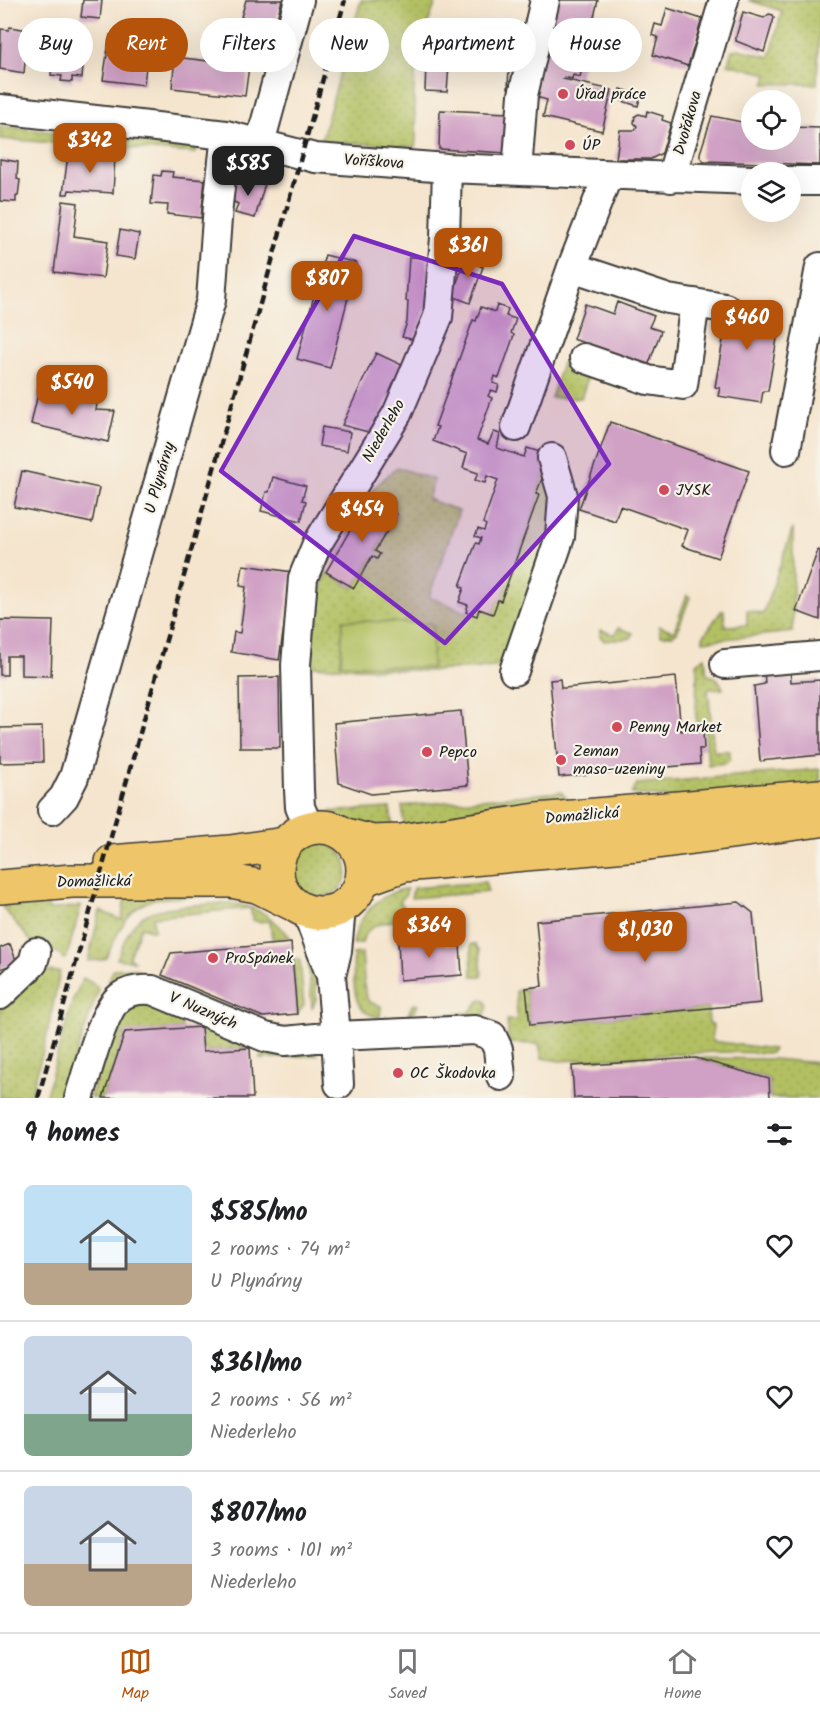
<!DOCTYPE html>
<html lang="en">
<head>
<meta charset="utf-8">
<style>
	:root { --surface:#fff; --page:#f2f2f2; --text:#202124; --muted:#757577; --line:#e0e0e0; --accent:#b45309 }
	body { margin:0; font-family:Kalam,sans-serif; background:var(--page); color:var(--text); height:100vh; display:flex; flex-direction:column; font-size:22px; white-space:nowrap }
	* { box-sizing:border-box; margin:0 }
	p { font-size:20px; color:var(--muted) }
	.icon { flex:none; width:33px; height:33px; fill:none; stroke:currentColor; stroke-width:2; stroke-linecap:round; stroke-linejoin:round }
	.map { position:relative; height:1098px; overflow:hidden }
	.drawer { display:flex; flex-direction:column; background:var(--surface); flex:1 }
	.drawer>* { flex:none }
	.banner { position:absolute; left:18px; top:18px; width:784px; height:54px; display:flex; gap:12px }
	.tools { position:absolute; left:741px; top:90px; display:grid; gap:12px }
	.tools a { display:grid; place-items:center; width:60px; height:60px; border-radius:50%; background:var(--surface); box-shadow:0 6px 24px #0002; font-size:30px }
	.price { position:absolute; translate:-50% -51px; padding:0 14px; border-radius:12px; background:var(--accent); color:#fff; font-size:20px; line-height:39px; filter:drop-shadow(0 2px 3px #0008) }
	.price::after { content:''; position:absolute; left:50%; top:36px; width:18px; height:14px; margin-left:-9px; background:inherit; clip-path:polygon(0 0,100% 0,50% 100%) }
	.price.current { background:#222; color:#fff }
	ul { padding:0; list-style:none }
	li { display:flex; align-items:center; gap:18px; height:150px; padding:0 24px }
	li+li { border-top:2px solid var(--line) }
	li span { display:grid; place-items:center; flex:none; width:168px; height:120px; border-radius:9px; color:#555 }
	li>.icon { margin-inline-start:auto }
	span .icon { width:72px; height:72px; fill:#fffc; stroke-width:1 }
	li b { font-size:26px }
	h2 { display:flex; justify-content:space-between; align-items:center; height:72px; padding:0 24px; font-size:26px }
	.pill { padding:0 21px; border-radius:27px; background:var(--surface); box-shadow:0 6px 24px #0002; font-size:21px; line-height:54px }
	.pill.current { background:var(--accent); color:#fff }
	.menu { display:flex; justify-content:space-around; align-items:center; height:84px; border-top:2px solid var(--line); background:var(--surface); font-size:16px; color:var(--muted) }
	.menu a { display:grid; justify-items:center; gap:3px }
	.menu .current { color:var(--accent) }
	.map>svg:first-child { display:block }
</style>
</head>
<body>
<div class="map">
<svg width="820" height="1098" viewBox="0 0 820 1098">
	<defs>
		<pattern id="green-dots" width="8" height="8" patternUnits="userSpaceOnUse" patternTransform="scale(1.5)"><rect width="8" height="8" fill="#b2c062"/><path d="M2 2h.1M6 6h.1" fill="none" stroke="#98a454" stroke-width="1.8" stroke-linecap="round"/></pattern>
	</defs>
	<rect width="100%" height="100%" fill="#f7f3e8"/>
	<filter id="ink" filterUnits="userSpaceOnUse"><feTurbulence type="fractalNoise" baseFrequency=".0167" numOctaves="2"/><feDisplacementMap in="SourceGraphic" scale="12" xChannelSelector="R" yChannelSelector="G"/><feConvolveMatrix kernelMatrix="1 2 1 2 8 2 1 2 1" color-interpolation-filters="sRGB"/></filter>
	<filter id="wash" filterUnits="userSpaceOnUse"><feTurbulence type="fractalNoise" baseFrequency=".008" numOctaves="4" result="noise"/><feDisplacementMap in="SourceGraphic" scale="24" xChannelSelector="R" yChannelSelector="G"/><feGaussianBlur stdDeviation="1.35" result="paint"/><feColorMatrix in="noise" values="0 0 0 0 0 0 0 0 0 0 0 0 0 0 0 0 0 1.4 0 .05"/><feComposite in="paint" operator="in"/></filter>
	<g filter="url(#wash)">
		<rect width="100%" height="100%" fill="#f5e5ce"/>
		<path fill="url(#green-dots)" stroke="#676e3f" stroke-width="1.5" d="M361 0H437C425 30 415 58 414 91 413 111 419 126 415 147L321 141Z
			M748 0H820L817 84H765L767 74 728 64 732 50 739 49 770 57 782 11Z
			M0 126 177 146 182 141 191 140 197 150 195 153 0 139Z
			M562 363 579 369 578 372 588 377 581 398H551Z
			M547 466 559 505 504 662 497 667 431 671 310 666 314 619 326 572 354 588 397 514 369 497 375 487 397 467 434 480 428 499 459 511 429 597 476 616 479 609 493 614 498 600 501 601 539 496 536 494Z
			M793 528V632L703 641V637L721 611 724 610 725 626 747 625V610L763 614Z
			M687 595 690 597 677 632 673 635H660L659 626 674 631Z
			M618 628 633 633 631 638 604 641 600 636 601 630 615 635Z
			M705 657 707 675C717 676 719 679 723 689H708L714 751H730V759L726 763 708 765 705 729H699V724H696L697 663Z
			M820 769V790L683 799 632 794 637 784Z
			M561 792 569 800 540 813 405 833 402 806Z
			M390 808 394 834 339 821 321 812Z
			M293 870a27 27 0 1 1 54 0a27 27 0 1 1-54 0Z
			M485 882 488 892 411 898 413 888Z
			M126 887 217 895 154 899C127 908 117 934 106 958L101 960 88 961 100 911 122 920Z
			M402 889H407L405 896 400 901 408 918C390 922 366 922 362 943L353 944C358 916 376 897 402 889Z
			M47 901 49 910 81 906 67 956 64 959 53 950 34 945 3 908V904Z
			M230 903C257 906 273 917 290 937L272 939 270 921 258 922 253 920 250 908 153 917 154 931 141 927 129 957 134 961 117 959C122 946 127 931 137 921 154 903 206 905 230 903Z
			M471 944H475L480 951 482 976H472Z
			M362 953 365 993 369 1002 381 1006 380 1017C348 1014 355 978 353 954Z
			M308 957H314L316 999 312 1009Z
			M293 959H300L304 1005 297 1014Z
			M131 968 138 969 136 974 117 981 103 998 113 969Z
			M46 971 60 972 46 1040 30 1098H0V1002L29 981H35V973Z
			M83 978 97 986 98 991 61 1098H45L72 1002Z
			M526 988 530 1025 708 1008 709 1024 713 1025 712 1041 773 1049 771 1053 715 1052 560 1061 542 1058 539 1044 509 1043 507 1020H517L516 991Z
			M481 999 485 1000 488 1007 484 1016 480 1017 413 1019 408 1015 412 1005 415 1004 418 1005 411 1016 469 1013Z
			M142 1003H155L181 1012 182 1029 125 1033 103 1098H90C98 1075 109 1027 125 1011 130 1006 135 1005 142 1003Z
			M201 1027 250 1048 203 1051Z
			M264 1047 311 1052 317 1055 260 1059Z
			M696 1058 772 1059 820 1063V1098H770L769 1079Z"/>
		<path fill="#b2c062" stroke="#676e3f" stroke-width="1.5" d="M343 620 433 624 432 668 341 664Z"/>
		<g id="blocks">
			<path fill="#d0a0c5" d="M83 0H102L100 19 81 17Z
				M246 0H282L272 36 242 28 245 18 241 17Z
				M557 0H598L580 77 573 75 572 79 564 77 563 79 612 90 602 131 543 117 547 100 529 95Z
				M667 8 702 19 688 66 653 55 658 37 652 35 655 24 662 26Z
				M743 12 764 18 769 14 773 15 774 18 764 52 736 41V37Z
				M10 27 28 30 24 73 0 69 1 29 9 30Z
				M110 35 118 37V43L148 47 144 85 103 80Z
				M55 45 85 48 82 78 72 77V82L61 81 62 76 51 75 52 66 45 65 47 49 54 50Z
				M175 57 249 66 245 96 172 88Z
				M426 63 449 64 447 92 425 91Z
				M509 65 520 66 519 89 508 88Z
				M621 89 641 95 638 106 622 101Z
				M440 110 508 113 507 153 439 149Z
				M647 111 663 116 662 120 671 123 662 153 651 159H616L620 130H635L637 126 634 123 635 116 639 114 646 116Z
				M712 116 752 124V140H790V127L820 128V165L704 161 700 157V153Z
				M68 154 115 157 113 193 69 190 68 194H63Z
				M0 159 18 162 17 179 20 180 18 196H16V202L0 201Z
				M162 171 173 172 172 177 205 180 201 218 167 214 168 205 151 204 154 175 161 176Z
				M253 177 266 180 255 218 235 213 238 204 230 200 234 182 251 185Z
				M63 201 78 203 74 236 108 241 103 278 54 272Z
				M120 230 139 234 135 259 116 256Z
				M465 253 478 258 476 264 483 267 470 303 452 296 465 260Z
				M325 255 357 263 330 368 297 359Z
				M409 257 428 258V303L415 340 402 337 407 322 408 301H406Z
				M730 299 777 308 775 320 780 321 768 391H763L761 403 718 396 720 388 715 387Z
				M617 302 654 316 649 327 661 331 648 366 588 349 590 345 573 339 585 304 613 314Z
				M497 305 508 309 506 316 516 319 511 333 514 335 499 378 495 376 493 383 499 385 497 392 491 390 488 396 492 398 477 440 488 444 494 432 500 434 497 448 524 457 527 448 543 453 547 466 536 494 539 495 501 601 498 600 493 614 479 609 477 616 466 612 468 605 459 602 464 588 460 586 476 543 479 544 481 538 475 536 478 529 484 531 486 525 483 523 498 480 487 476 485 483 475 480 478 473 463 468 467 454 433 441 438 427 435 426 473 320 476 321 481 307 495 312Z
				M376 353 404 366 372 433 342 425Z
				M39 389 97 403 96 410 115 411 108 442 31 424Z
				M610 422 749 471 718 558 682 546 688 530 620 506 615 521 579 509Z
				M322 427 350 432 347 451 319 446Z
				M22 471 99 488 92 523 14 507Z
				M273 477 306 486 302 500 306 501 301 521 261 511 266 492H269Z
				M369 497 397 514 375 551 380 554 377 559 372 556 354 588 326 572Z
				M818 550 820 551V620L796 611Z
				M243 565 292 572 279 660 231 652 234 632 240 633 246 587 240 586Z
				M0 620 53 621 51 676 21 675V656H7V675H0Z
				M790 668 791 682 820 680V755L760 761 754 686 765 684 764 670Z
				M279 677 280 748H240L239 678Z
				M676 677 681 731 698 729V731H703L704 749H699L700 764 559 777 550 680 560 679 561 688H564Z
				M461 711 468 785 371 794 339 783 334 723Z
				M42 727 43 762 0 763V728Z
				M739 902 753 913 761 1003 530 1025 526 988 542 986 536 921Z
				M437 937V939L446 938V945L460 944 462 975 400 980 398 941 426 940 425 938Z
				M291 943 297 1014 263 1017 162 975 171 953Z
				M10 944 17 963 0 969V948Z
				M201 1027 203 1051 250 1048 253 1098H103L125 1032Z
				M696 1058 769 1079 770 1098H574L572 1066Z"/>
		</g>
	</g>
	<g filter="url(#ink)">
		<use href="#blocks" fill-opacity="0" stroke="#3d3a37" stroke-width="1.5"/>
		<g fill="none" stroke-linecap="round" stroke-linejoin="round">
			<defs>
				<path id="minor" d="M0 109 226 135 315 158 447 168 752 180
					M260 143 299 0
					M517 171 523 95 545 0
					M671 178 724 0
					M790 181H820
					M572 267 668 299 725 308
					M584 358 648 380 683 385 695 303
					M516 427 572 267 608 175
					M786 450 820 267
					M725 664 820 656
					M514 671 560 537 563 496 552 458
					M52 810 64 797 74 777 211 300 218 205 226 135
					M309 828 300 807 299 790 296 665 303 578 317 544 397 414 438 317 445 238 447 168
					M331 976 337 951 341 908
					M0 995 33 963 36 952
					M339 1084 336 1036 475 1030 492 1036 498 1049 501 1076
					M79 1098C87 1075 102 1010 120 997 129 990 141 989 152 990L265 1037 285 1041 336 1036 331 976 307 912"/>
				<path id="major" d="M277 870a43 43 0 1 1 86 0a43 43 0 1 1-86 0Z
					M346 835 372 842 401 841 537 820 820 796
					M112 862 230 852 285 844
					M362 880 404 865 649 843 820 820
					M0 887 72 881H231L257 886 291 903"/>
			</defs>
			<use href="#minor" stroke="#3d3a37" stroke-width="32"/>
			<use href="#major" stroke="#3d3a37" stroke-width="36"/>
			<use href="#minor" stroke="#fff" stroke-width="28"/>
			<use href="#major" stroke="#eec569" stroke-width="33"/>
			<path stroke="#1c1c1c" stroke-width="4.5" stroke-dasharray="9 4.5" stroke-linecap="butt" d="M38 1098 345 0"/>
		</g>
	</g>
	<path fill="#7b2cbf" fill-opacity="0.2" stroke="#7b2cbf" stroke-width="4.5" stroke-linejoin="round" d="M354 236 502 284 609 464 445 643 221 471Z"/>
	<g fill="#d1495b" stroke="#f7f3e8" stroke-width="2">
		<circle cx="563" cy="94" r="6"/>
		<circle cx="570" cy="145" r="6"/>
		<circle cx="664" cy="490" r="6"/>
		<circle cx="617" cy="727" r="6"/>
		<circle cx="427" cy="752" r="6"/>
		<circle cx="561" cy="760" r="6"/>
		<circle cx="213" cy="958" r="6"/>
		<circle cx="398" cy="1073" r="6"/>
	</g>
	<g text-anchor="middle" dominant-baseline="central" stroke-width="4.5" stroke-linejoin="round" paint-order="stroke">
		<g font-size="16" fill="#1c1c1c" stroke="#f7f3e8" text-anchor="start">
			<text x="575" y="94">Úřad práce</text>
			<text x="582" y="145">ÚP</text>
			<text x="676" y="490">JYSK</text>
			<text x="629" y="727">Penny Market</text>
			<text x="573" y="751">Zeman<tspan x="573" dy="18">maso-uzeniny</tspan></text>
			<text x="439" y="752">Pepco</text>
			<text x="225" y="958">ProSpánek</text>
			<text x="410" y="1073">OC Škodovka</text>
		</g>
		<g font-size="16" fill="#1c1c1c" stroke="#f7f3e8">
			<text transform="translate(688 123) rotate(-74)">Dvořákova</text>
			<text transform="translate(374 162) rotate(4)">Voříškova</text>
			<text transform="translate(384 431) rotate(-60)">Niederleho</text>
			<text transform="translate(160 478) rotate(-74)">U Plynárny</text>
			<text transform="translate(582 816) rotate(-5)">Domažlická</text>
			<text transform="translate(94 882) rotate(-1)">Domažlická</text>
			<text transform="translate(203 1011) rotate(23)">V Nuzných</text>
		</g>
	</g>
</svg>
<div class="tools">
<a><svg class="icon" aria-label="locate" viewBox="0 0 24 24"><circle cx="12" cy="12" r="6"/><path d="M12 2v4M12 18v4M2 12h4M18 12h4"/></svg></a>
<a><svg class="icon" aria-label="layers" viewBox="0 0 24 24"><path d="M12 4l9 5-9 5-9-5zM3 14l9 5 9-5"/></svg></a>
</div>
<b class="price" style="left:90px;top:174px">$342</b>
<b class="price current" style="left:248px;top:197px">$585</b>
<b class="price" style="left:468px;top:279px">$361</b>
<b class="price" style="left:327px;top:312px">$807</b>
<b class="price" style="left:747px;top:351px">$460</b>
<b class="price" style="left:72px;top:416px">$540</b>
<b class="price" style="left:362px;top:543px">$454</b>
<b class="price" style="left:429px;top:959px">$364</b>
<b class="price" style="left:645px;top:963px">$1,030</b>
<div class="banner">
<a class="pill">Buy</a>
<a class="pill current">Rent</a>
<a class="pill">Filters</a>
<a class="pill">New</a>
<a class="pill">Apartment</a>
<a class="pill">House</a>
</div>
</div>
<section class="drawer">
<h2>9 homes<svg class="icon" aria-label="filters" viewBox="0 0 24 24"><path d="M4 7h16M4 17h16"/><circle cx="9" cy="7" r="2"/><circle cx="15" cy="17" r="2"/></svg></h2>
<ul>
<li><span style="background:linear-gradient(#bfe0f5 65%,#b9a48a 0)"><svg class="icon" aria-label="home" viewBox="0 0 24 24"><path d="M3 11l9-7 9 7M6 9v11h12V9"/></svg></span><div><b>$585/mo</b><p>2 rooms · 74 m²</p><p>U Plynárny</p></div><svg class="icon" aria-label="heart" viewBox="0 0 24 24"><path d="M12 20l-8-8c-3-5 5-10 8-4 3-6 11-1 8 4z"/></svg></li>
<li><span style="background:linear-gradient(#c9d6e8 65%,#7fa58c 0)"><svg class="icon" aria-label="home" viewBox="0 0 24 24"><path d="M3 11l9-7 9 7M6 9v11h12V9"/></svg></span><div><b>$361/mo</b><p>2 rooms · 56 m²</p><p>Niederleho</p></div><svg class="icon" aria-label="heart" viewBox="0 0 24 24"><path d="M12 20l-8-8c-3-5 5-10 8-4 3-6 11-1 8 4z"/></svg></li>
<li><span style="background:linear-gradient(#c9d6e8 65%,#b9a48a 0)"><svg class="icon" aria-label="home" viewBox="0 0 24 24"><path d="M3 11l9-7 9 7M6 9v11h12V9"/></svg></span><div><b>$807/mo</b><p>3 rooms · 101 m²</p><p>Niederleho</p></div><svg class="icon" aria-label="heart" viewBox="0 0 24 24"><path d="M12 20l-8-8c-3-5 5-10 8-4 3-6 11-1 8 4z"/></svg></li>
</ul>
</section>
<nav class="menu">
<a class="current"><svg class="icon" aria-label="map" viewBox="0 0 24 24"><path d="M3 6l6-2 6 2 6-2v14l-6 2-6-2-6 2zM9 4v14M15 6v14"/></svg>Map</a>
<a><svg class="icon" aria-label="saved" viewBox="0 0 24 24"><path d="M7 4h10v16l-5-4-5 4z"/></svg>Saved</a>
<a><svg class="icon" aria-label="home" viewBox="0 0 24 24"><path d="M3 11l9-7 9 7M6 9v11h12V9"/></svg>Home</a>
</nav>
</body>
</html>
